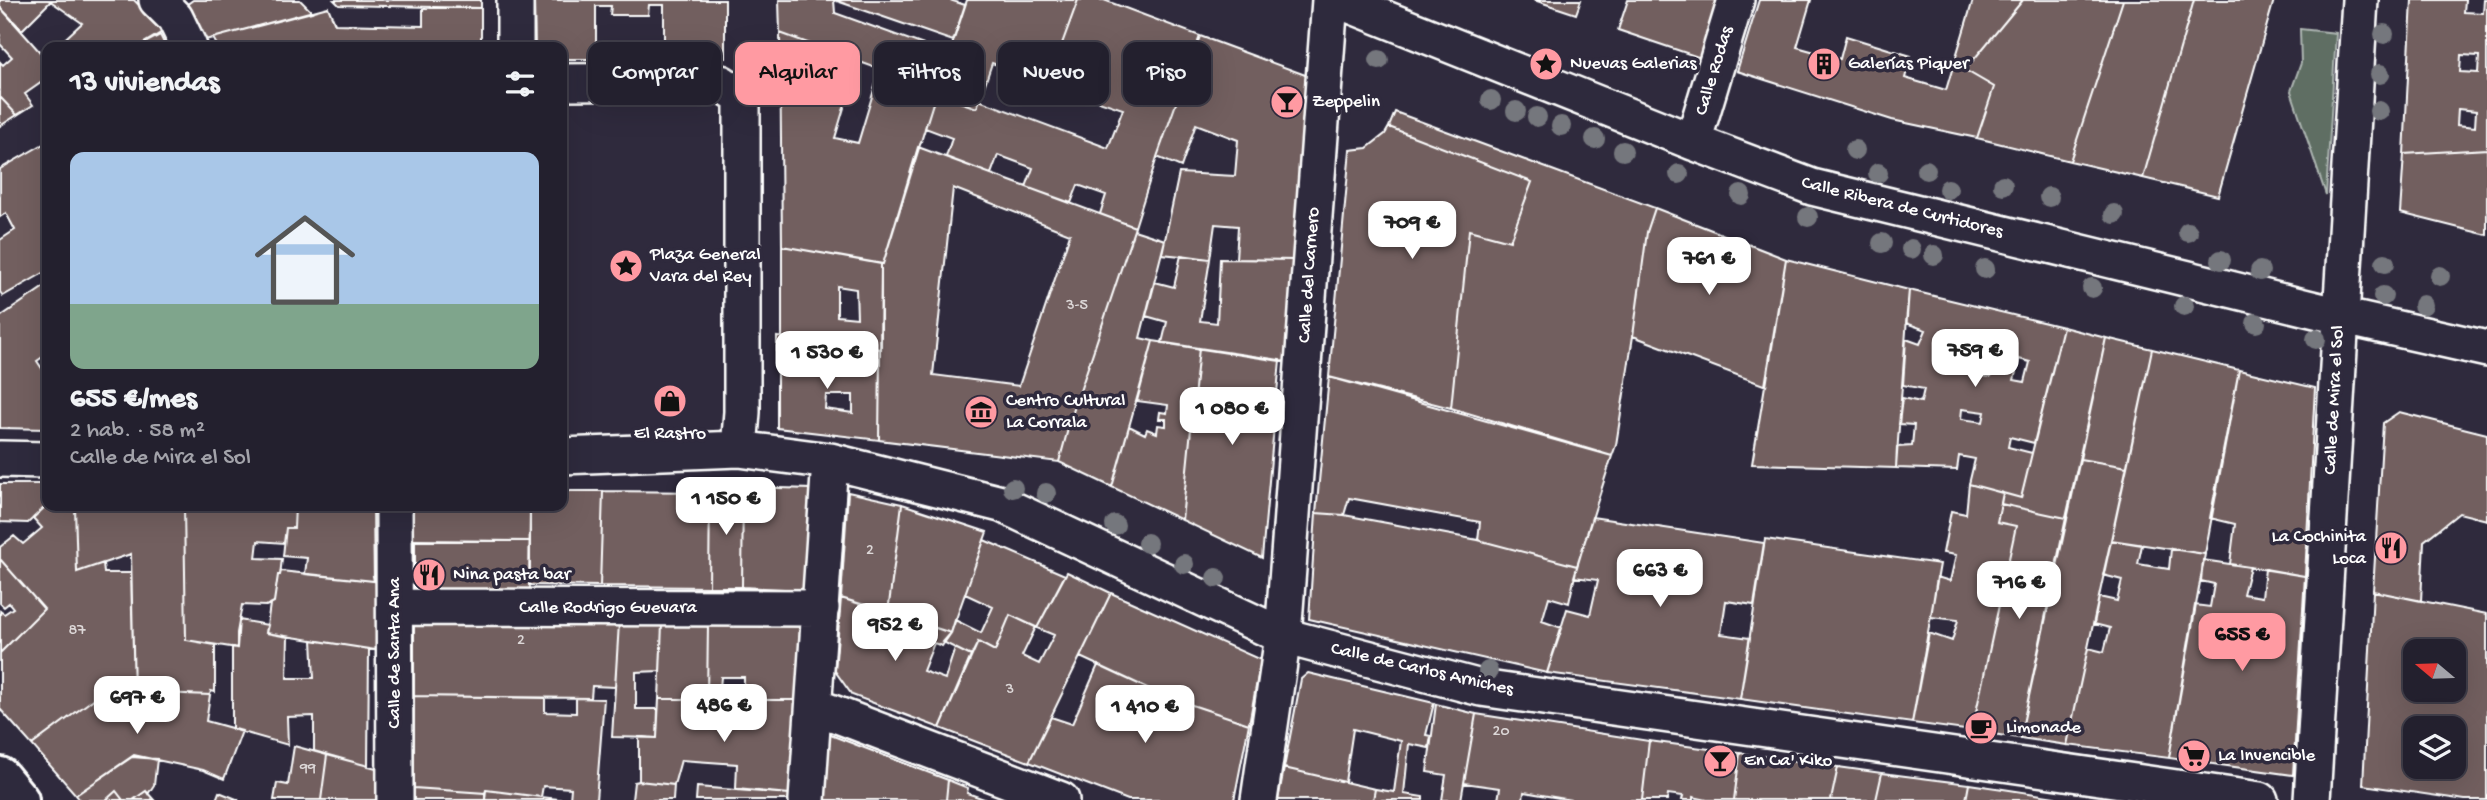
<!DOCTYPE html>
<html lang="es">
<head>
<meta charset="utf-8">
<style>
	:root { --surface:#23202e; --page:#2f2d3a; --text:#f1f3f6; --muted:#a3a3aa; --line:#403e4a; --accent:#ff9aa2 }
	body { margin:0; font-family:"Gochi Hand",sans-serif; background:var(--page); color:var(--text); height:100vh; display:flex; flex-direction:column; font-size:26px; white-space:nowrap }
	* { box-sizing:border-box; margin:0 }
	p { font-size:23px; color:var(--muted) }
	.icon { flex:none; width:38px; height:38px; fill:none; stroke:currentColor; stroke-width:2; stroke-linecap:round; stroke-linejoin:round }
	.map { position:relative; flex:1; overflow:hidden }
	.details { position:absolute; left:42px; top:42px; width:525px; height:469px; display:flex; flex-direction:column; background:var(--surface); border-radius:14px; box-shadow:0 7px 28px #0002,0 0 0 2px var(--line) }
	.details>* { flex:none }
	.top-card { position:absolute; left:588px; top:42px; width:665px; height:63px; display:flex; gap:14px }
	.needle { width:46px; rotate:289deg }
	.buttons { position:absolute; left:2403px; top:639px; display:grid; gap:14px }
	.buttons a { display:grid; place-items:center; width:63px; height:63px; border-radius:14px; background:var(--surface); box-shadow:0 7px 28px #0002,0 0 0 2px var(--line); font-size:35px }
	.price { position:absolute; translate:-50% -60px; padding:0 16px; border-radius:14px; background:#fff; color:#222; font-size:23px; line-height:46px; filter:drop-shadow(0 2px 4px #0008) }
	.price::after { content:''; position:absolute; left:50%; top:42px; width:21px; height:16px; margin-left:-10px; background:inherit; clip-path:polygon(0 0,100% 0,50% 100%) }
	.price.active { background:var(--accent); color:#111 }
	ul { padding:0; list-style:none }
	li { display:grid; align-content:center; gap:14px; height:371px; padding:0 28px }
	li+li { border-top:2px solid var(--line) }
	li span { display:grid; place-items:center; height:217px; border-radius:14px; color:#555 }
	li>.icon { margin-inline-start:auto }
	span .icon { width:126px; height:126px; fill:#fffc; stroke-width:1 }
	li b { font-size:30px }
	h2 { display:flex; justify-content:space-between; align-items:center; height:84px; padding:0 28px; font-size:30px }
	.tag { padding:0 24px; border-radius:14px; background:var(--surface); box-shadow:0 7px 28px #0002,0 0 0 2px var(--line); font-size:24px; line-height:63px }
	.tag.active { background:var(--accent); color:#111 }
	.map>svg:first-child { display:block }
</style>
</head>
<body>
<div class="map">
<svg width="2487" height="800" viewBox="0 0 2487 800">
	<rect width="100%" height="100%" fill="#2f2a3d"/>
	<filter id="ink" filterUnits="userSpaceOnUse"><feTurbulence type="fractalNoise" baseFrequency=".0143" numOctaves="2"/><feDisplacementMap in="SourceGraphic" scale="14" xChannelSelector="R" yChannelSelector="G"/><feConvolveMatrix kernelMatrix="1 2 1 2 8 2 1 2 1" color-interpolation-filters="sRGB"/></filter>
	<g filter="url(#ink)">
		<path fill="#5e6e64" stroke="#aeb6b2" stroke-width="2" d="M2300 29 2336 33 2326 195 2291 91 2301 63Z"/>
		<path fill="#725f5f" stroke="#fff" stroke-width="2" fill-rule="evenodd" d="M0 0H49L50 2 22 30 0 7Z
			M49 0H134L164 31 137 47H56L82 23Z
			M193 0H300L312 12 205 40 186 5Z
			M334 0H481V8L339 5Z
			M534 0H725V58H664V5H649L648 15H610L611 6H596V59H562V47H535Z
			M779 0H950L965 5 953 41 834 0 835 13 949 54 937 90 780 33Z
			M967 0H1078L1059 52 1078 59 1066 90 992 63 977 108 936 94Z
			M1078 0H1104L1200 36 1157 157 1135 227 1100 214 1106 195 1078 185 1071 203 1026 187 1033 168 998 155 991 174 946 157 952 138 925 128 936 94 977 108 979 100 1108 148 1123 109 1066 90 1078 59 1059 52Z
			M1534 0H1581L1576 14Z
			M1628 0H1718L1701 58 1618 30Z
			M1759 0H1811L1797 47 1840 59 1846 36 1911 56 1905 78 1946 90 1973 0H2023L1965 70 1994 87 1977 138 1892 120 1737 71Z
			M2023 0H2123L2070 161 1977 138 1994 87 1965 70Z
			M2123 0H2194L2143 178 2070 161Z
			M2194 0H2274L2218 196 2143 178Z
			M2412 0H2465L2464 12 2483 13 2484 0H2487V149L2404 154ZM2461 55 2479 56 2478 73 2460 72ZM2458 109 2476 111 2475 127 2457 125Z
			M0 7 47 60V83L45 80 25 94 33 105 17 115 0 97V62L3 65 12 57 0 44Z
			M328 7 335 24 423 26V8H481V47H218L213 38Z
			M780 33 816 46V60L854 74 835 138 858 143 880 70 937 90 883 264 782 246Z
			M160 35 166 47H137Z
			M1200 36 1308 76 1294 260 1236 259 1238 226 1215 224 1210 259 1162 254 1179 173 1235 176 1238 140 1196 124 1181 167 1157 157Z
			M0 97 17 115 0 126Z
			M1395 112 1655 208 1647 232 1633 336 1616 445 1612 456 1451 408 1469 230 1510 241 1532 182 1389 127Z
			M1389 127 1532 182 1510 241 1469 230 1451 408 1329 377 1350 150 1367 148 1385 134Z
			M47 142V271L3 296 0 292V240L15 230 6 213 0 217V169Z
			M918 147 1135 227 1071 418 1059 462 879 440 881 264H883ZM953 188 1070 234 1019 386 933 375Z
			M2487 149V235L2400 213 2404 154Z
			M1655 208 1786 259 1766 386 1633 336 1647 232Z
			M1134 230 1165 240 1140 338 1153 341 1112 487 1059 462 1071 418Z
			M782 246 881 264V349L782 338ZM837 286 856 289 857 318 837 316Z
			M1181 255 1210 259 1200 321 1217 323 1220 259 1294 260 1287 362 1162 343 1167 322 1146 316 1155 282 1174 287Z
			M1786 259 1909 290 1896 468 1752 464Z
			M47 285V354L37 361 47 376V429L0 428V317Z
			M1909 290 2063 327 2034 443 2010 437 2008 447 2032 453 2021 498 1969 484 1975 459 1959 456 1957 470 1896 468 1897 447 1912 446 1914 425 1899 424 1902 398 1921 402 1924 389 1903 385 1906 339 1920 344 1926 330 1906 323ZM1949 343 1959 344 1955 368 1945 366ZM1983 351 1995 353 1991 377 1980 376ZM2019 359 2030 362 2025 382 2014 380ZM1962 409 1985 412 1983 422 1961 419Z
			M2063 327 2106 338 2066 518 2001 504 2003 493 2021 498Z
			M777 337 827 343 826 372 854 373 855 346 880 349 879 440 777 428ZM826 395H853V413L825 409Z
			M2106 338 2152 349 2127 467 2080 459Z
			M1153 341 1199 348 1182 520 1112 487 1129 426 1145 434 1147 429 1157 433 1158 425 1166 426V419H1159L1160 412 1167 413 1168 405 1137 401Z
			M1199 348 1280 360 1262 558 1182 520Z
			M2152 349 2239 370 2205 554 2111 540Z
			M2239 370 2315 388 2305 576 2230 564 2235 524 2210 518Z
			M1329 377 1612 456 1577 566 1478 540 1480 522 1349 498 1344 515 1316 513Z
			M2399 412 2487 434V520L2459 513 2424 541 2421 601 2373 591 2383 423Z
			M2080 459 2127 467 2067 745 2020 738Z
			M0 484H47V505L28 523 0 522Z
			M1969 484 2003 493 1997 522 2016 526 1972 731 1912 723 1929 633 1952 641 1958 620 1931 617 1937 577 1950 581 1956 555 1943 553 1951 511 1966 514Z
			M710 487H743L742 587H709Z
			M743 487 812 489 805 590 742 587Z
			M562 491H603L600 586 529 585 530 506H562Z
			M603 491 710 492 709 587 600 586Z
			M848 492 902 504 888 612 841 598Z
			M902 504 987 532 951 633 888 612Z
			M2001 504 2066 518 2020 738 1972 731 2016 526 1997 522Z
			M47 505 71 506 75 509 77 572 103 563 104 573H131L134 692 96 694 95 698 32 745 0 709V653L44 609 0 559V547L14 536 23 544 42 528 33 518Z
			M75 506H184L186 640 215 645V692L211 691 210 695 134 692 131 554 77 572Z
			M184 506H295L294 528H286L284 543 258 541 256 558 282 559 280 575H278L274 602 266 606 242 605 237 633V648L186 640Z
			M295 506H373L374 581 305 574 307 558 283 556 286 528H294Z
			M413 506H530V541H412Z
			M1316 513 1344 515 1478 540 1577 566 1569 603 1549 597 1542 621 1562 628 1547 673 1309 619Z
			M1592 517 1764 543 1754 605 1726 601 1721 634 1750 638 1740 699 1547 673 1567 609 1590 615 1598 580 1574 577Z
			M1765 539 1940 564 1912 723 1740 699Z
			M415 540 530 541V591H415Z
			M984 540 1065 575 1037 628 1010 615 995 651 978 642 971 656 943 642 951 633 955 620 981 633 993 607 965 594Z
			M2111 540 2142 545 2138 564 2169 569 2171 549 2205 554 2169 758 2067 745 2088 648 2104 652 2110 628 2094 624 2099 597 2117 601 2122 580 2103 575Z
			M0 559 44 609 0 653V611L4 614 13 608 9 603 4 607 0 603Z
			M2203 560 2250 567 2243 594 2262 597 2265 569 2305 576 2293 775 2169 758 2195 605 2210 607 2214 584 2201 581Z
			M281 571 374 581 373 576 385 575 382 651 266 633 270 604 274 602 278 575H280Z
			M1067 572 1111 593 1029 762 940 728 978 642 995 651 1010 615 1036 627 1022 656 1039 664 1054 635 1037 628Z
			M2373 591 2487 614V800H2465L2363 785ZM2415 651H2454V690H2415ZM2415 728H2454V766H2415Z
			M1111 593 1261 660 1249 724 1162 695 1080 657Z
			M841 598 951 633 942 646 934 643 923 671 945 679 955 648 971 656 940 728 852 695 835 671Z
			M239 620 268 625 266 633 288 637 287 678H314L312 640 369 649 368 766 314 751V716L287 717 288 745 232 729V647L237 648Z
			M414 622 619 623 615 687 592 686 591 698 414 696Z
			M619 623 662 624 660 671 636 672V709H658L657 738 612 737Z
			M662 624H708L707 699H659Z
			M708 624 802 625 797 700H744V677H721L719 699H707Z
			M1098 665 1162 695 1249 724 1234 800H1128L1029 762 1051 717 1072 724Z
			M1308 673 1434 703 1426 735 1431 736 1429 748 1409 744 1404 794 1423 797V800H1373L1375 789 1394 792 1401 741 1353 729 1345 782 1284 768 1301 679Z
			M134 692 210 695 206 721 242 731 224 779 203 770 134 755 76 795 32 745 95 698 96 694Z
			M414 696 545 698V712L576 713V698L604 699 596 800H570L571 788 543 786 541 797 486 790 485 793 414 788Z
			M659 699H707L693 719 741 723 744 700H797L790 794 736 789 737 764 681 760 674 785 639 781V737L657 738Z
			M1436 704 1476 714 1461 800H1442L1446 775 1427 772Z
			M1476 714 1649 741 1642 800H1571L1524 792 1523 800H1498L1500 788 1464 783Z
			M828 734 948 780 946 800H822Z
			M1649 741 1740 753 1734 800H1707L1693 797V800H1682L1683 796 1668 794 1667 800H1642Z
			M294 746 327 755 321 800H274L277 783 288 785Z
			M1740 753 1838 767 1831 800H1734Z
			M327 755 380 769 378 800H321Z
			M132 757 157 759 154 785 148 794 146 791 133 800H123L116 791 106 800H80L76 795Z
			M1838 767 1882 773 1876 800H1831Z
			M1284 768 1375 789 1373 800H1278Z
			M1882 773 1969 784 1966 800H1876Z
			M948 780 968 788 967 793 987 800H946Z
			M639 781 674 785 673 800H632L634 782Z
			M1969 784 2003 789 2055 797 2054 800H1966Z
			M697 787 790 794 789 800H696Z
			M414 788 485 793V800H413Z
			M486 790 541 797 567 800H485Z
			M116 791 123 800H106Z
			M146 791 154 800H133Z
			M219 792 239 800H216Z"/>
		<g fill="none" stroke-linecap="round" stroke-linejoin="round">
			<defs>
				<path id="street" d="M157 0 175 18 189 47
					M515 0V47
					M1338 0 1693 142 1812 187 2340 316 2487 349
					M562 82 707 81 721 83 742 97V412L739 449
					M1693 142 1736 0
					M562 456 739 449 830 461 1001 504 1283 636 1481 688 2260 800
					M0 459 47 460
					M394 506 395 800
					M395 607 821 608
					M814 706 1061 800
					M807 800 830 461
					M1259 800 1283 636 1330 0
					M2312 800 2360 0"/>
				<path id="secondary" d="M0 777 19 800"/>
			</defs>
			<use href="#street" stroke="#fff" stroke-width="40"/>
			<use href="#secondary" stroke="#fff" stroke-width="44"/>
			<use href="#street" stroke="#2f2a3d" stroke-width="35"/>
			<use href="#secondary" stroke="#2f2a3d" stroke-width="38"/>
		</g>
		<g fill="#75777d">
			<circle cx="2384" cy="34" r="10"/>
			<circle cx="1379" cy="60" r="10"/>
			<circle cx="2380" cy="74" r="10"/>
			<circle cx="1491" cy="100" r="10"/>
			<circle cx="1516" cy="111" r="10"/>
			<circle cx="2379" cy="111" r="10"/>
			<circle cx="1537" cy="117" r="10"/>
			<circle cx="1561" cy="126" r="10"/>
			<circle cx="1595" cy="139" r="10"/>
			<circle cx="1855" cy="150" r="10"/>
			<circle cx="1623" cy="151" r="10"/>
			<circle cx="1926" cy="170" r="10"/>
			<circle cx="1878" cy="173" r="10"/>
			<circle cx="1679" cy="174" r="10"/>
			<circle cx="2003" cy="185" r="10"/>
			<circle cx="1948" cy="189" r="10"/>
			<circle cx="1741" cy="195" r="10"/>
			<circle cx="2049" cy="197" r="10"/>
			<circle cx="2114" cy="214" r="10"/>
			<circle cx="1808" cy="217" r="10"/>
			<circle cx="2188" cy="232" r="10"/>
			<circle cx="1882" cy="243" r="10"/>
			<circle cx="1911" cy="249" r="10"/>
			<circle cx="1934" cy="255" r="10"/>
			<circle cx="2221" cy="260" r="10"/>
			<circle cx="2385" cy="263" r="10"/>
			<circle cx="1985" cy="269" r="10"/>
			<circle cx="2260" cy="271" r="10"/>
			<circle cx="2440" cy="276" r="10"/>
			<circle cx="2092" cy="288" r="10"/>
			<circle cx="2383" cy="296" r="10"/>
			<circle cx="2423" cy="305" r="10"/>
			<circle cx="2184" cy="306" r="10"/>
			<circle cx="2256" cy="323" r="10"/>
			<circle cx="2316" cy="339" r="10"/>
			<circle cx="1013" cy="488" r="10"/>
			<circle cx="1046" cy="493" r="10"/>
			<circle cx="1115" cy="525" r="10"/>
			<circle cx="1147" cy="543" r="10"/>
			<circle cx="1184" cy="564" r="10"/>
			<circle cx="1216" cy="578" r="10"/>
			<circle cx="1488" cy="671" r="10"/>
		</g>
	</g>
	<defs>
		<symbol id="sight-disc" viewBox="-11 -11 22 22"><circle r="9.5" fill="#ff9aa2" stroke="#2f2a3d"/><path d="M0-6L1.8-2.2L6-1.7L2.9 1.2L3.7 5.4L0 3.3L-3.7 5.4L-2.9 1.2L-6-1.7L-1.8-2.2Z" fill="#111"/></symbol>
		<symbol id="building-disc" viewBox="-11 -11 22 22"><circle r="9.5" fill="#ff9aa2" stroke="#2f2a3d"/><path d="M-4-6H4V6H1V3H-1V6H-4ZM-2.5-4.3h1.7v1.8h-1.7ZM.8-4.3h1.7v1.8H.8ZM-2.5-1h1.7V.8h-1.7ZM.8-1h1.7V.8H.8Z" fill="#111"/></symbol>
		<symbol id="bar-disc" viewBox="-11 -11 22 22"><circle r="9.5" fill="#ff9aa2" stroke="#2f2a3d"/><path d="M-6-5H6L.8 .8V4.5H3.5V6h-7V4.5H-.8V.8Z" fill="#111"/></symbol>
		<symbol id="shop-disc" viewBox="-11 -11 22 22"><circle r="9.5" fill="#ff9aa2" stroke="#2f2a3d"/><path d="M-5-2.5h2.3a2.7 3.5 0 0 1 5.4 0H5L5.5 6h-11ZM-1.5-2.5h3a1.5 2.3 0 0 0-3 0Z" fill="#111"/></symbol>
		<symbol id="museum-disc" viewBox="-11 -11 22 22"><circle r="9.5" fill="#ff9aa2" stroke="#2f2a3d"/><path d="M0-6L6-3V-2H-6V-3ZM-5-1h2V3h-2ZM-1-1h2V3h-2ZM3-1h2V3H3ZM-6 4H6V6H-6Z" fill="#111"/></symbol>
		<symbol id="restaurant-disc" viewBox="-11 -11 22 22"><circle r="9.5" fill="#ff9aa2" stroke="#2f2a3d"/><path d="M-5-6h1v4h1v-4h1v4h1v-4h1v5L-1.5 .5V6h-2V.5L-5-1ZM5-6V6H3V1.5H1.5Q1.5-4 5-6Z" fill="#111"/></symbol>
		<symbol id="cafe-disc" viewBox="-11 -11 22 22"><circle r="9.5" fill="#ff9aa2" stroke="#2f2a3d"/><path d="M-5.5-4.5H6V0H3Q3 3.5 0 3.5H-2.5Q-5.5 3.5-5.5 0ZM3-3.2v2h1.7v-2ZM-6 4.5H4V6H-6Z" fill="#111"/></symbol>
		<symbol id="supermarket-disc" viewBox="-11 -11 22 22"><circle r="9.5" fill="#ff9aa2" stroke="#2f2a3d"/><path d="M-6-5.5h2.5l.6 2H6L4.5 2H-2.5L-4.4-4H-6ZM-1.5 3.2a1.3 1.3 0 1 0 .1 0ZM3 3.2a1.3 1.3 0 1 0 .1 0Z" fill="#111"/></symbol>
	</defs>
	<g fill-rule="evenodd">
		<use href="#sight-disc" x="1527" y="45" width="38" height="38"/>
		<use href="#building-disc" x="1805" y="45" width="38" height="38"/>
		<use href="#bar-disc" x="1268" y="83" width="38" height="38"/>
		<use href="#sight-disc" x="607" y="247" width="38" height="38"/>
		<use href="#shop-disc" x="651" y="382" width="38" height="38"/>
		<use href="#museum-disc" x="962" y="393" width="38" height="38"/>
		<use href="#restaurant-disc" x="2372" y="529" width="38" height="38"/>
		<use href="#restaurant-disc" x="410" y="556" width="38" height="38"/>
		<use href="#cafe-disc" x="1962" y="709" width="38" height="38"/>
		<use href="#supermarket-disc" x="2175" y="737" width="38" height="38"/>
		<use href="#bar-disc" x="1701" y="742" width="38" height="38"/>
	</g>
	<g text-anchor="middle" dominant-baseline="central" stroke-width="7" stroke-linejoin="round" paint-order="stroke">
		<g font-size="16" fill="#dcd7d7">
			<text x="1077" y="306">3-5</text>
			<text x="870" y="551">2</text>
			<text x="77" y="631">87</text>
			<text x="521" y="641">2</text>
			<text x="1010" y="690">3</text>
			<text x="1501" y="732">20</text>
			<text x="308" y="769">99</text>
		</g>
		<g font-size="19" fill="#fff" stroke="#2f2a3d" text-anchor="start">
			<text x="1570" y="64">Nuevas Galerias</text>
			<text x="1848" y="64">Galerías Piquer</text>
			<text x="1312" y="102">Zeppelin</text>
			<text x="650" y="255">Plaza General<tspan x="650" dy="22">Vara del Rey</tspan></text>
			<text x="1006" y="401">Centro Cultural<tspan x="1006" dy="22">La Corrala</tspan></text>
			<text x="670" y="434" text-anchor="middle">El Rastro</text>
			<text x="2366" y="537" text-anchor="end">La Cochinita<tspan x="2366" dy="22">Loca</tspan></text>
			<text x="453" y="575">Nina pasta bar</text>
			<text x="2006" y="728">Limonade</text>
			<text x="2218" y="756">La Invencible</text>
			<text x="1744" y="761">En Ca' Kiko</text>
		</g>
		<g font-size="19" fill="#fff" stroke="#2f2a3d">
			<text transform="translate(1715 71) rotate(-73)">Calle Rodas</text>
			<text transform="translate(1902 208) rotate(14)">Calle Ribera de Curtidores</text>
			<text transform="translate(1310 275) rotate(-86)">Calle del Carnero</text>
			<text transform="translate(2335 400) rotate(-87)">Calle de Mira el Sol</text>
			<text x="608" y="608">Calle Rodrigo Guevara</text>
			<text transform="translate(395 653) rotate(-90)">Calle de Santa Ana</text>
			<text transform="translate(1422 670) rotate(13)">Calle de Carlos Arniches</text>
		</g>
	</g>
</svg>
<div class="buttons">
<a><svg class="needle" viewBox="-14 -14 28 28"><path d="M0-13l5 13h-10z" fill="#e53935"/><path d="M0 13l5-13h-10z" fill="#a3a3aa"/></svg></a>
<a><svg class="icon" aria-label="layers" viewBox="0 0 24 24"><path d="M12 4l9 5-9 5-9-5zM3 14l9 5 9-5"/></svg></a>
</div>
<b class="price" style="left:1412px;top:261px">709 €</b>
<b class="price" style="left:1709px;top:297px">761 €</b>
<b class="price" style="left:1975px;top:389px">759 €</b>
<b class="price" style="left:827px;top:391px">1 530 €</b>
<b class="price" style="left:1232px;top:447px">1 080 €</b>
<b class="price" style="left:726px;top:537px">1 150 €</b>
<b class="price" style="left:1660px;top:609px">663 €</b>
<b class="price" style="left:2019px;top:621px">716 €</b>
<b class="price" style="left:895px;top:663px">952 €</b>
<b class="price active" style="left:2242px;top:673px">655 €</b>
<b class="price" style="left:137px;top:736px">697 €</b>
<b class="price" style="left:724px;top:744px">486 €</b>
<b class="price" style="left:1145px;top:745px">1 410 €</b>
<div class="top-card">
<a class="tag">Comprar</a>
<a class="tag active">Alquilar</a>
<a class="tag">Filtros</a>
<a class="tag">Nuevo</a>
<a class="tag">Piso</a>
</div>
<section class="details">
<h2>13 viviendas<svg class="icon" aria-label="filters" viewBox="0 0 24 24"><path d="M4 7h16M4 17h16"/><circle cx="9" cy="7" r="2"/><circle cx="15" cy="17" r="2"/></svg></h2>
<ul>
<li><span style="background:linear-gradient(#a9c7e8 70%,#7fa58c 0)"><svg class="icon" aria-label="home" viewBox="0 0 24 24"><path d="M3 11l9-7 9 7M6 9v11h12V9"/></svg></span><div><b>655 €/mes</b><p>2 hab. · 58 m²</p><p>Calle de Mira el Sol</p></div></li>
</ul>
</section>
</div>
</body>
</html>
